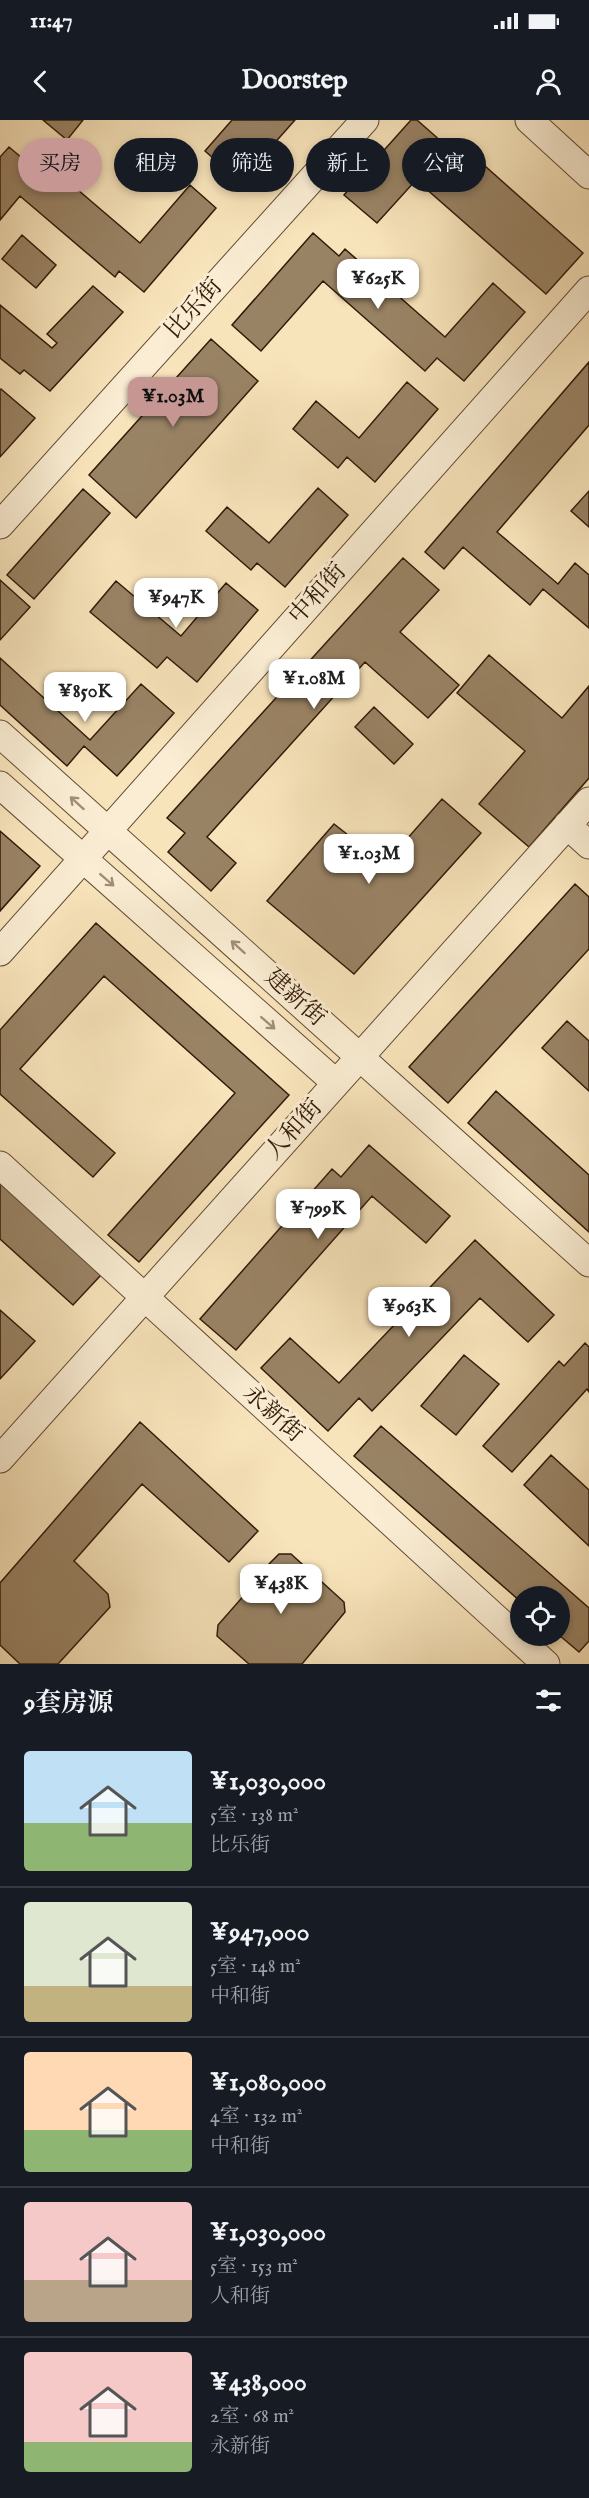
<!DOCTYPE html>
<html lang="zh">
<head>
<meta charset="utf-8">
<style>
	:root { --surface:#171b24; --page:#242831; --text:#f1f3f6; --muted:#9ea1a6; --line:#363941; --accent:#c59692 }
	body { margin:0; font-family:"IM FELL English","Noto Serif SC",serif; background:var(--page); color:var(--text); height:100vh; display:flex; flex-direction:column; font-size:22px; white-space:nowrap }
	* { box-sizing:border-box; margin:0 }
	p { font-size:20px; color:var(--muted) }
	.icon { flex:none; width:33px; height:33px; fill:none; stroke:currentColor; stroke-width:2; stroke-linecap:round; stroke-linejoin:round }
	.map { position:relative; height:1544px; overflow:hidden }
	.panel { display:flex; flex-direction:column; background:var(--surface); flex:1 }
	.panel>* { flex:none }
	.top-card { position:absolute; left:18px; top:18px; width:554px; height:54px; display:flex; gap:12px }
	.fabs { position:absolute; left:510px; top:1466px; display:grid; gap:12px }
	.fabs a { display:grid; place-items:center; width:60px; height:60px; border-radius:50%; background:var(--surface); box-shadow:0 3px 9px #0003; font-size:30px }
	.price { position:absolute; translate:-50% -51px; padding:0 14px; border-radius:12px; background:#fff; color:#222; font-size:20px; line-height:39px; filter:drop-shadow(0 2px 3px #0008) }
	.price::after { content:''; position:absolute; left:50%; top:36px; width:18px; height:14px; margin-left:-9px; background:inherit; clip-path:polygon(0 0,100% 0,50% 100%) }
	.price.on { background:var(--accent); color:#111 }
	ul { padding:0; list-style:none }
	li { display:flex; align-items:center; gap:18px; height:150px; padding:0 24px }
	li+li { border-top:2px solid var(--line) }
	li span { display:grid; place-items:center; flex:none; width:168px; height:120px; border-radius:6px; color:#555 }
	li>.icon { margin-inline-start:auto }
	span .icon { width:72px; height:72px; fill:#fffc; stroke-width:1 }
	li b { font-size:26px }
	h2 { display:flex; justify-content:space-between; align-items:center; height:72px; padding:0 24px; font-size:26px }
	.tag { padding:0 21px; border-radius:27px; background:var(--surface); box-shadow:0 3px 9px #0003; font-size:21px; line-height:54px }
	.tag.on { background:var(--accent); color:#111 }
	.status { display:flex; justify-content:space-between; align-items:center; height:42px; padding:0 30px; background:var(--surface); direction:ltr }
	.status svg { height:16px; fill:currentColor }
	header { display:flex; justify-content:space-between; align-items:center; height:78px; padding:0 24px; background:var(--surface); font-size:27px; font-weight:700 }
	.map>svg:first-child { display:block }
</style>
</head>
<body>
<div class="status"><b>11:47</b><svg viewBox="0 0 49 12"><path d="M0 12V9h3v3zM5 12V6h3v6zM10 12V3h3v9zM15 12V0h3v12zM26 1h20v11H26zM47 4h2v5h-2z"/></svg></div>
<header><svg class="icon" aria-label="back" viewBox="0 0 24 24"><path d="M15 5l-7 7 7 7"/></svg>Doorstep<svg class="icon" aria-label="person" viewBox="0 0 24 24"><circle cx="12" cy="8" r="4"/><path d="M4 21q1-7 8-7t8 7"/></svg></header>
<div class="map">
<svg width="589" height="1544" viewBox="0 0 589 1544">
	<rect width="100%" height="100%" fill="#f8e4bb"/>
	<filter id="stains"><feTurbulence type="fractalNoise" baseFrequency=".00333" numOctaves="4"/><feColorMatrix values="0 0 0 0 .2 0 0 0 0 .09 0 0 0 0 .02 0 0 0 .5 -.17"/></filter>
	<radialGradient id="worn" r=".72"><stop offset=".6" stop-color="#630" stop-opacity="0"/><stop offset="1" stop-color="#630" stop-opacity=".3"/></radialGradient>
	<path fill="#998365" stroke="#331a08" stroke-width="1.5" d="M43 0H83L67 20Z
		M232 0H295L240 62 205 31Z
		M411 0H417L451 30 458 22 583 133 546 174 416 60 377 103 344 75Z
		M9 27 35 49 43 40 140 123 190 65 216 88 144 172 119 151 115 157 20 76 0 100V37Z
		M313 113 339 136 345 129 445 217 493 163 525 192 464 261 437 238 425 251 323 161 261 231 232 205Z
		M22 115 56 145 36 168 2 139Z
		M93 166 123 192 50 271 24 250 20 254 0 238V185L52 228 57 223 47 214Z
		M211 219 258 261 136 398 89 355Z
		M589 242V305L497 412 558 464 575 443 589 455V508L543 469 530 485 463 427 444 449 425 432Z
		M407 262 438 289 375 362 347 337 338 348 293 309 316 281 359 318Z
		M1 269 35 298 0 337V270Z
		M318 368 348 395 285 467 257 443 251 450 206 411 227 387 269 423Z
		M83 369 110 393 34 479 7 455Z
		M589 371V407L571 391Z
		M403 438 439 470 400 512 459 565 428 598 365 542 207 717 236 743 211 771 168 732 185 713 167 698Z
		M0 460 30 487 0 520Z
		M116 461 181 516 226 463 258 490 197 562 167 537 157 548 90 492Z
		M489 535 562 598 589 566V658L529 727 479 684 525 631 457 573Z
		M0 538 90 620 141 564 174 593 117 656 84 626 67 646 0 585Z
		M374 587 413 624 394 644 355 607Z
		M442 679 481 713 354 854 267 781 334 704 385 744Z
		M0 711 40 746 0 791Z
		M575 764 589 777V829L448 983 409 947Z
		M96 803 289 975 139 1142 108 1115 235 973 104 856 20 949 115 1033 93 1057 0 974V910Z
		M567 901 589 921V971L542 928Z
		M496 971 589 1055V1112L468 1003Z
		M369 1025 450 1096 426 1123 372 1076 236 1230 200 1199 332 1049 341 1057Z
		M0 1061 101 1155 73 1185 0 1119Z
		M475 1120 554 1195 528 1222 480 1178 372 1291 359 1278 328 1311 261 1248 290 1218 339 1263Z
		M0 1190 35 1221 0 1259Z
		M585 1223 589 1227V1272L587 1269 512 1352 483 1326 559 1241 564 1246Z
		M464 1235 499 1264 456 1315 421 1286Z
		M140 1302 258 1411 229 1442 142 1364 74 1441 108 1474 110 1487 58 1544H20L0 1525V1463Z
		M381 1306 589 1488V1521L579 1532 559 1515 560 1476H520V1481L354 1336Z
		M551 1335 589 1370V1426L524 1365Z
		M279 1434H291L344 1482 345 1492 302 1544H249L217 1516 218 1505 254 1464 256 1457Z"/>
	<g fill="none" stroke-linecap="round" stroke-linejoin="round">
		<defs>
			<path id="minor" d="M529 0 589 55
				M0 405 365 0
				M0 614 589 1143
				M0 665 336 963
				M567 705 589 725
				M0 832 589 170
				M0 1045 546 1544
				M0 1339 589 681"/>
		</defs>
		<use href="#minor" stroke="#644c35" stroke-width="29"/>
		<use href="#minor" stroke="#faedd3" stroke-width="27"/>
	</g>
	<defs><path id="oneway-shaft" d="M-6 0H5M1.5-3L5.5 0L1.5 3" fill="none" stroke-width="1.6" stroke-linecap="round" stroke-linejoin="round" transform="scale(1.5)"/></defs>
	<g stroke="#a08e78">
		<use href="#oneway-shaft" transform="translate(77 683) rotate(-138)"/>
		<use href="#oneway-shaft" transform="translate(107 760) rotate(41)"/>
		<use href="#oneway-shaft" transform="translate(238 827) rotate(-138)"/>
		<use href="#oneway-shaft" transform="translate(268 903) rotate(41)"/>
	</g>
	<g text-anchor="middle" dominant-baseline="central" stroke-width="6" stroke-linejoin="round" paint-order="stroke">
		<g font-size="24" fill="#331a08" stroke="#faedd3">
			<text transform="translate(194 189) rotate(-48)">比乐街</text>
			<text transform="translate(318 474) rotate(-48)">中和街</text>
			<text transform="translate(295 878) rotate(42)">建新街</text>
			<text transform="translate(294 1010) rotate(-48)">人和街</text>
			<text transform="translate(273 1294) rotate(42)">永新街</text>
		</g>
	</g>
	<rect width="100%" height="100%" filter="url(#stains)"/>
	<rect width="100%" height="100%" fill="url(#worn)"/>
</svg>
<div class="fabs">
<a><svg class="icon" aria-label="locate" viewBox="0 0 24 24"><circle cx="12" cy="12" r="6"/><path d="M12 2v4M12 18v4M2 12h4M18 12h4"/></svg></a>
</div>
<b class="price" style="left:378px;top:190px">¥625K</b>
<b class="price on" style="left:173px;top:308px">¥1.03M</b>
<b class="price" style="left:176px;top:509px">¥947K</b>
<b class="price" style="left:314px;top:590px">¥1.08M</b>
<b class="price" style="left:85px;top:603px">¥850K</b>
<b class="price" style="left:369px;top:765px">¥1.03M</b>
<b class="price" style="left:318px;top:1120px">¥799K</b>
<b class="price" style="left:409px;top:1218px">¥963K</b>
<b class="price" style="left:281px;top:1495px">¥438K</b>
<div class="top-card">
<a class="tag on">买房</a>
<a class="tag">租房</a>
<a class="tag">筛选</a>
<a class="tag">新上</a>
<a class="tag">公寓</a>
</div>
</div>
<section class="panel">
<h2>9套房源<svg class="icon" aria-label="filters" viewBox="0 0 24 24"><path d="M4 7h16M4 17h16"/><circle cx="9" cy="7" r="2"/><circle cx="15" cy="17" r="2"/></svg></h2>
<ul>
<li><span style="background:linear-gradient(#bfe0f5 60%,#8fb573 0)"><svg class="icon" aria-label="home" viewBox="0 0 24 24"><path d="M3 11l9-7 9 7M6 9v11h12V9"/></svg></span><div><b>¥1,030,000</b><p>5室 · 138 m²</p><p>比乐街</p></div></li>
<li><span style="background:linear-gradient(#dfe7d0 70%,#c2b280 0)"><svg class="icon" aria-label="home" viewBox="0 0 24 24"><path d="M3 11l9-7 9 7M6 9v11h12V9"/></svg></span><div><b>¥947,000</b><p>5室 · 148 m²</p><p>中和街</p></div></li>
<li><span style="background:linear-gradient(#ffd9b3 65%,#8fb573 0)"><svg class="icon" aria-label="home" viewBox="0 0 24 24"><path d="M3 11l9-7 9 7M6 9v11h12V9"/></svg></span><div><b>¥1,080,000</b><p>4室 · 132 m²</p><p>中和街</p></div></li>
<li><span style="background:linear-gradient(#f6c9c9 65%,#b9a48a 0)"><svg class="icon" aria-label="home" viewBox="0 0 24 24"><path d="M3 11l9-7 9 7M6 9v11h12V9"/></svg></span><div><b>¥1,030,000</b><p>5室 · 153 m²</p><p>人和街</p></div></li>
<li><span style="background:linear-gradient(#f6c9c9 75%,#8fb573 0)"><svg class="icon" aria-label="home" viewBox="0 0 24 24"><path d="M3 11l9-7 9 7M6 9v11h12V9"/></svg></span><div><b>¥438,000</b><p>2室 · 68 m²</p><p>永新街</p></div></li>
</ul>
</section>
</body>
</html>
